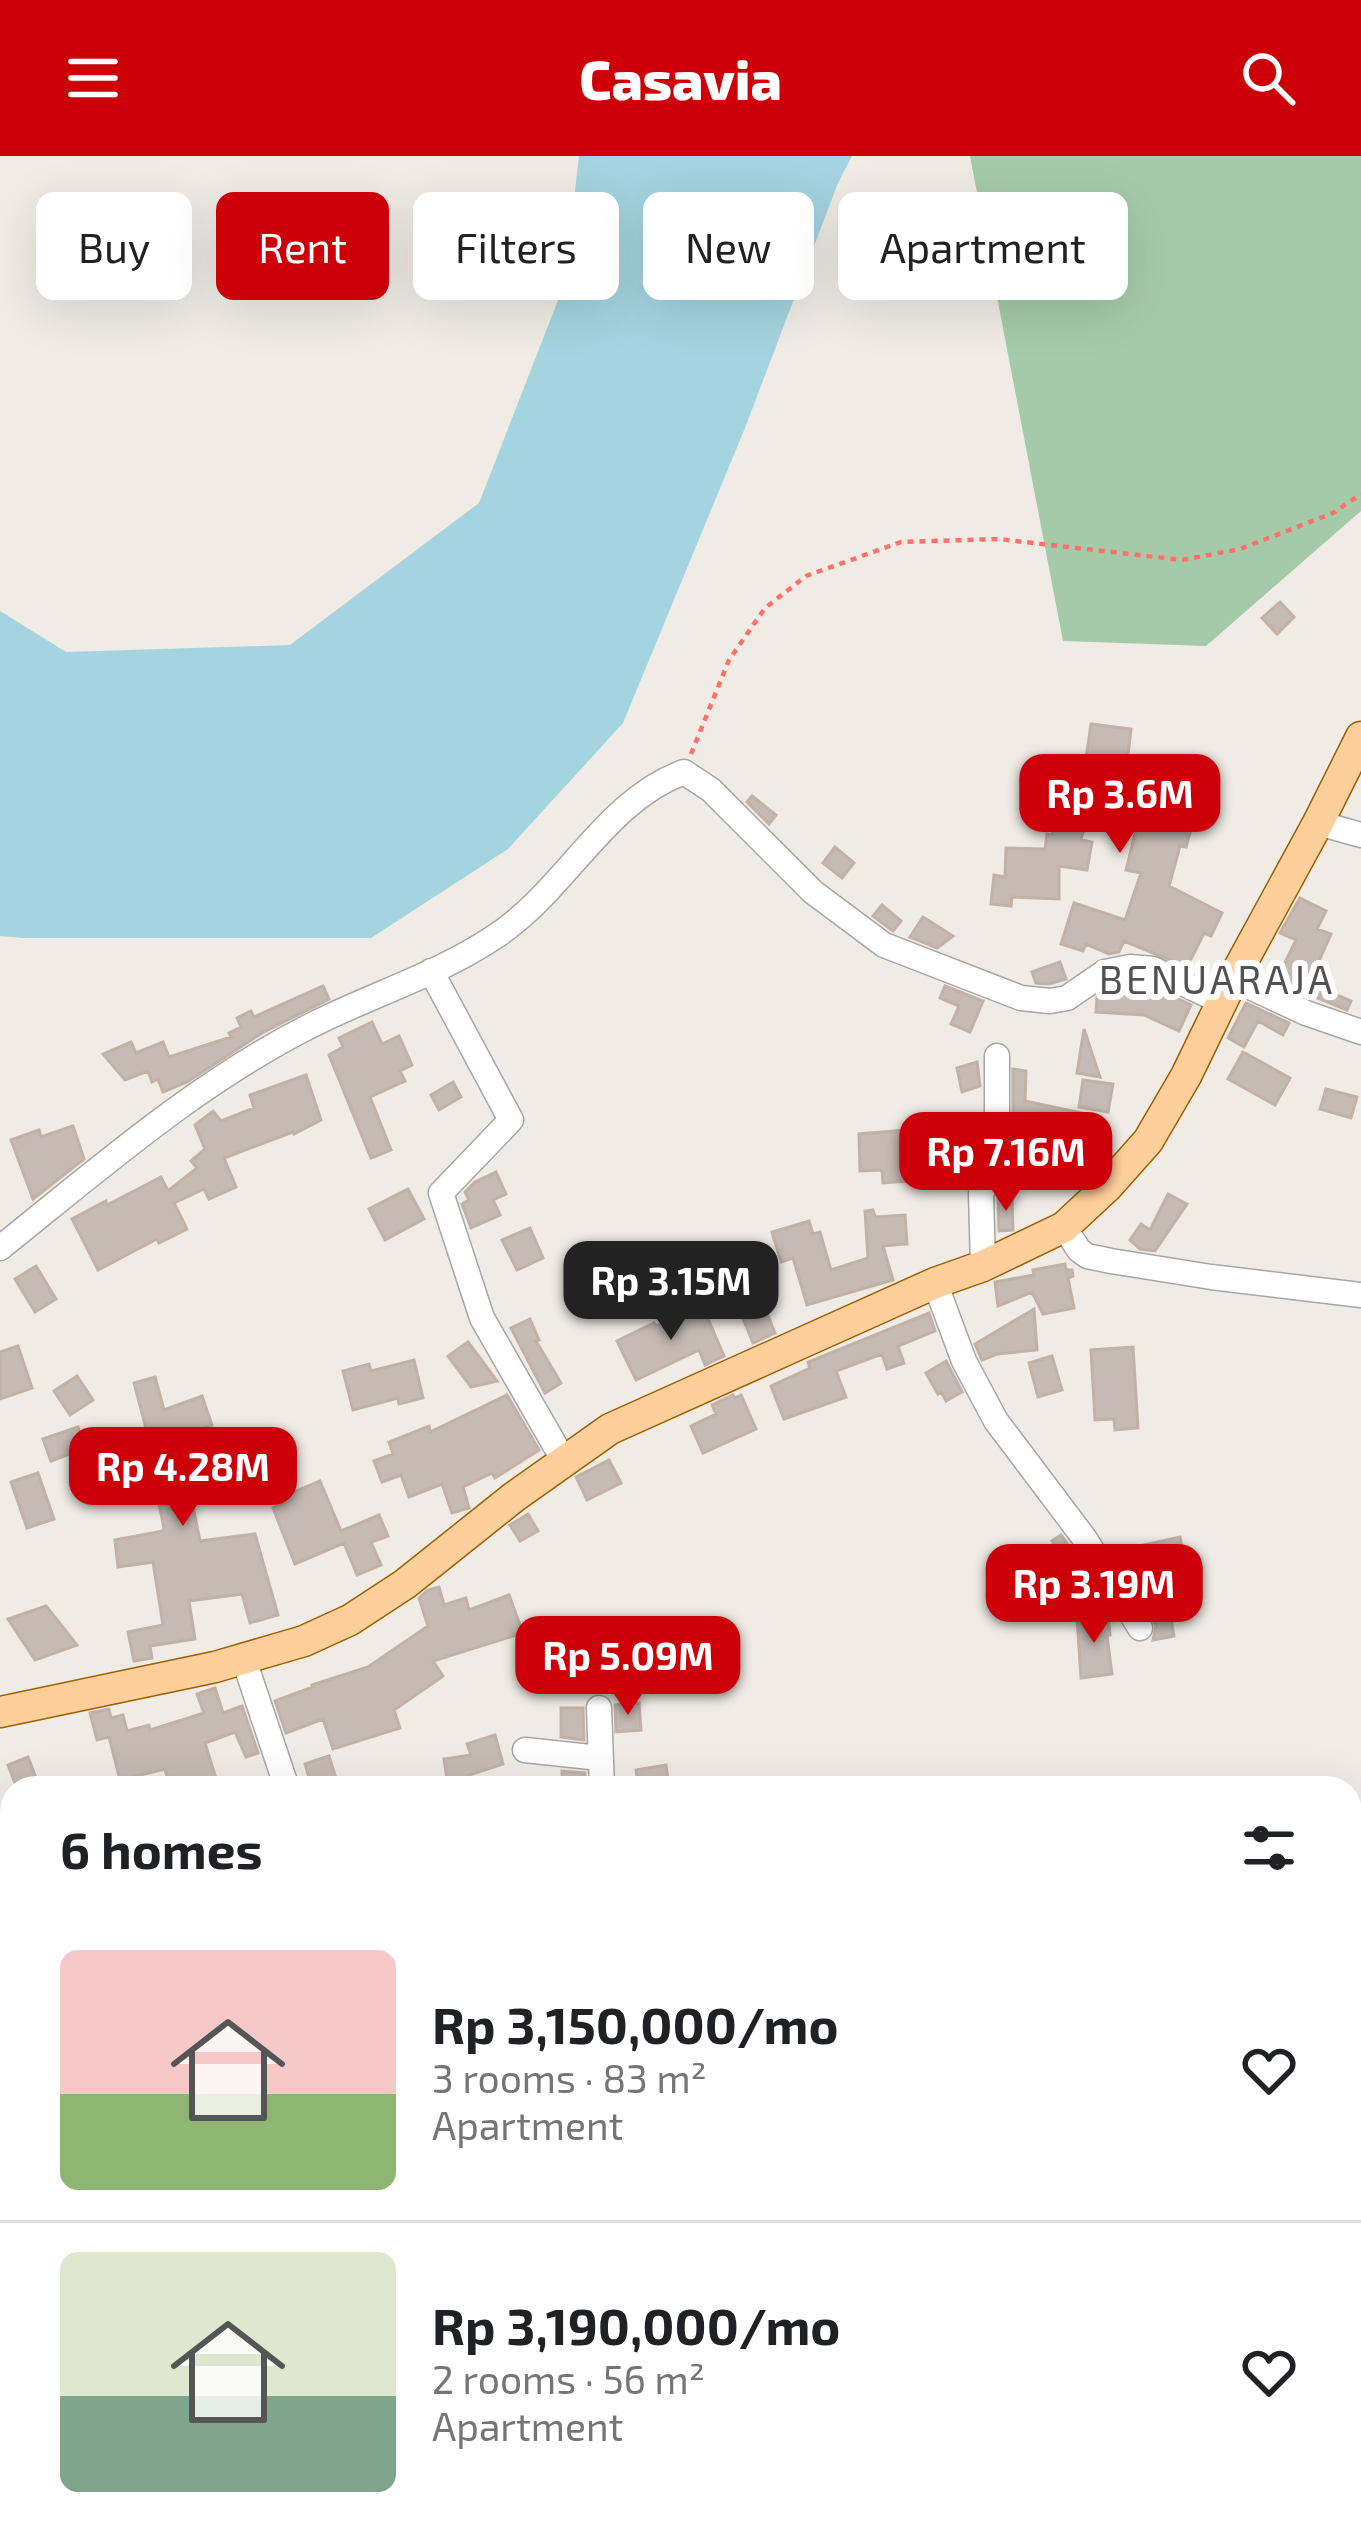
<!DOCTYPE html>
<html lang="en">
<head>
<meta charset="utf-8">
<style>
	:root { --surface:#fff; --page:#f2f2f2; --text:#202124; --muted:#757577; --line:#e0e0e0; --accent:#cd0009 }
	body { margin:0; font-family:"Exo 2",sans-serif; background:var(--page); color:var(--text); height:100vh; display:flex; flex-direction:column; font-size:45px; white-space:nowrap }
	* { box-sizing:border-box; margin:0 }
	p { font-size:39px; color:var(--muted) }
	.icon { flex:none; width:66px; height:66px; fill:none; stroke:currentColor; stroke-width:2; stroke-linecap:round; stroke-linejoin:round }
	.map { position:relative; flex:1; overflow:hidden }
	.side { position:absolute; left:0px; top:1620px; width:1362px; height:768px; display:flex; flex-direction:column; background:var(--surface); border-radius:36px 36px 0 0; box-shadow:0 12px 48px #0002 }
	.side>* { flex:none }
	.top-card { position:absolute; left:36px; top:36px; width:1290px; height:108px; display:flex; gap:24px }
	.price { position:absolute; translate:-50% -102px; padding:0 27px; border-radius:24px; background:var(--accent); color:#fff; font-size:39px; line-height:78px; filter:drop-shadow(0 3px 6px #0008) }
	.price::after { content:''; position:absolute; left:50%; top:72px; width:36px; height:27px; margin-left:-18px; background:inherit; clip-path:polygon(0 0,100% 0,50% 100%) }
	.price.current { background:#222; color:#fff }
	ul { padding:0; list-style:none }
	li { display:flex; align-items:center; gap:36px; height:300px; padding:0 60px }
	li+li { border-top:3px solid var(--line) }
	li span { display:grid; place-items:center; flex:none; width:336px; height:240px; border-radius:18px; color:#555 }
	li>.icon { margin-inline-start:auto }
	span .icon { width:144px; height:144px; fill:#fffc; stroke-width:1 }
	li b { font-size:51px }
	h2 { display:flex; justify-content:space-between; align-items:center; height:144px; padding:0 60px; font-size:51px }
	.chip { padding:0 42px; border-radius:18px; background:var(--surface); box-shadow:0 12px 48px #0002; font-size:42px; line-height:108px }
	.chip.current { background:var(--accent); color:#fff }
	header { display:flex; justify-content:space-between; align-items:center; height:156px; padding:0 60px; background:var(--accent); color:#fff; font-size:54px; font-weight:800 }
	.map>svg:first-child { display:block }
</style>
</head>
<body>
<header><svg class="icon" aria-label="menu" viewBox="0 0 24 24"><path d="M4 6h16M4 12h16M4 18h16"/></svg>Casavia<svg class="icon" aria-label="search" viewBox="0 0 24 24"><circle cx="10" cy="10" r="6"/><path d="M15 15l6 6"/></svg></header>
<div class="map">
<svg width="1361" height="2388" viewBox="0 0 1361 2388">
	<rect width="100%" height="100%" fill="#f0ece5"/>
	<path fill="#a5caa9" d="M970 0H1361V355L1206 490 1063 485Z"/>
	<path fill="#a4d4df" d="M579 0H852L838 27 745 272 623 567 508 693 371 782H22L0 780V455L66 496 290 489 479 347 564 129Z"/>
	<path fill="#c5bbb4" stroke="#c2b1a6" stroke-width="3" d="M1280 446 1294 461 1277 478 1262 462Z
		M1091 568 1131 573 1126 616 1171 623 1177 611 1205 623 1192 651 1197 652 1186 691 1180 690 1169 730 1222 757 1211 780 1204 777 1187 811 1124 785 1119 796 1109 798 1086 788 1083 795 1061 788 1074 747 1125 764 1141 717 1126 714 1140 657 1090 649 1081 684 1092 686 1087 714 1059 710V743L1012 741 1011 750 991 748 994 719 1005 721 1006 692 1045 693 1047 678 1052 679 1059 647 1069 650 1082 602 1086 603Z
		M752 640 776 659 769 668 747 646Z
		M835 691 854 707 842 722 823 707Z
		M1300 742 1326 755 1317 773 1331 778 1309 827 1351 845 1347 854 1276 825 1296 784 1280 777Z
		M882 749 901 765 893 775 873 760Z
		M923 761 953 780 937 792 910 781Z
		M1060 806 1066 823 1049 828 1036 827 1032 816Z
		M323 830 329 843 262 877 187 926 163 936 158 923 152 926 148 915 125 924 103 898 131 886 136 897 163 886 169 901 231 881 229 877 241 871 237 862 251 855 254 861Z
		M945 830 983 845 970 876 951 868 959 850 940 842Z
		M1112 831 1161 835 1191 849 1179 875 1144 859 1096 856 1097 841Z
		M1246 847 1289 867 1283 879 1258 865 1244 891 1228 882Z
		M372 866 382 888 399 880 412 909 400 915 405 925 370 941 391 994 371 1002 329 899 343 891 339 882Z
		M1084 873 1100 921 1077 917Z
		M1243 896 1290 922 1275 949 1228 923Z
		M977 906 980 930 962 936 957 912Z
		M1013 913 1026 915 1025 945 1086 958 1083 973 1041 965V972L1013 971Z
		M306 919 321 964 294 978 293 976 224 1002 236 1031 209 1043 204 1033 174 1047 187 1073 159 1087 157 1083 98 1114 72 1063 106 1045 107 1049 161 1021 168 1035 197 1012 191 1005 205 993 195 969 213 955 221 965 254 952 250 939Z
		M1083 924 1113 928 1108 956 1079 951Z
		M453 926 461 941 439 954 431 939Z
		M1326 933 1357 941 1351 962 1320 953Z
		M980 968V1006L977 1012 961 1013 960 996 906 998 907 1025 883 1027 882 1014 860 1015 859 978Z
		M73 970 84 1003 33 1043 11 984 39 974 41 981Z
		M496 1016 506 1038 493 1044 500 1059 471 1072 462 1048 469 1044 465 1036 475 1026Z
		M408 1033 424 1063 385 1084 369 1053Z
		M1168 1038 1187 1048 1155 1095 1140 1093 1130 1084 1141 1068 1150 1074Z
		M1012 1041 1013 1074 999 1075 998 1042Z
		M873 1054 875 1061 905 1059 907 1088 883 1090 893 1124 807 1149 793 1102 781 1106 772 1076 809 1065 813 1078 820 1076 831 1114 868 1102 865 1055Z
		M530 1072 543 1102 517 1114 502 1084Z
		M1065 1108 1066 1114H1072L1073 1120 1068 1122 1074 1152 1043 1158 1032 1136 998 1150 995 1126 1034 1119 1033 1114Z
		M36 1110 56 1143 35 1156 15 1123Z
		M759 1138 775 1177 753 1187 737 1148Z
		M702 1149 724 1200 705 1209 699 1194 636 1224 617 1185 654 1167 656 1170Z
		M1034 1153 1037 1194 997 1198 982 1204 975 1188Z
		M929 1157 935 1175 898 1190 904 1207 887 1213 882 1198 836 1215 846 1241 784 1263 771 1230 810 1212 808 1206Z
		M530 1163 539 1184 536 1185 561 1227 545 1237 511 1172Z
		M468 1186 497 1225 471 1231 448 1200Z
		M18 1190 32 1232 0 1243V1196Z
		M1133 1191 1138 1272 1115 1274 1114 1263 1095 1264 1091 1194Z
		M1052 1200 1062 1234 1038 1241 1029 1207Z
		M414 1204 423 1242 399 1248 398 1242 353 1254 343 1215 369 1208 371 1215Z
		M946 1205 962 1236 946 1245 941 1236 938 1238 926 1217Z
		M77 1220 93 1244 70 1259 54 1235Z
		M155 1221 164 1254 202 1240 212 1269 184 1279 186 1290 181 1291 200 1385 255 1378 278 1459 250 1467 242 1438 189 1445 195 1483 150 1490 152 1502 134 1505 128 1476 163 1469 153 1406 118 1411 115 1384 163 1375 164 1372 153 1319 124 1325 114 1284 147 1276 134 1227Z
		M507 1239 539 1294 495 1322 492 1317 463 1331 469 1352 452 1357 442 1328 409 1341 401 1319 382 1326 374 1305 393 1298 389 1286 429 1270 430 1276Z
		M733 1239 735 1242 741 1239 756 1273 703 1297 691 1270 716 1258 712 1249Z
		M78 1271 85 1292 51 1305 43 1283Z
		M609 1304 621 1327 587 1344 576 1321Z
		M38 1317 54 1363 27 1372 11 1326Z
		M320 1325 341 1375 379 1359 388 1380 371 1386 381 1409 357 1419 344 1387 295 1408 273 1352 286 1346 284 1340Z
		M528 1358 538 1375 520 1385 510 1369Z
		M1061 1379 1079 1404 1070 1410 1052 1385Z
		M1180 1381 1185 1407 1141 1418 1135 1391Z
		M439 1431 444 1449 466 1442 469 1454 509 1439 523 1477 433 1505 443 1520 394 1554 400 1572 333 1593 323 1563 286 1577 275 1545 313 1531 312 1529 368 1511 428 1470 419 1442 428 1434Z
		M46 1450 77 1489 35 1504 8 1463Z
		M1169 1450 1174 1480 1153 1484 1156 1470 1148 1454Z
		M1108 1458 1110 1479 1107 1480 1112 1518 1081 1522 1077 1461Z
		M215 1532 223 1557 242 1550 258 1597 246 1601 235 1576 205 1587 219 1632H170L165 1613 120 1624 109 1581 97 1584 90 1557 109 1553 111 1562 123 1559 127 1575 149 1569 150 1574 204 1557 197 1538Z
		M639 1547 641 1574 616 1576 615 1549Z
		M561 1552H583L584 1584 561 1581Z
		M495 1579 503 1608 469 1619 470 1627 448 1630 444 1603 471 1599 467 1588Z
		M329 1600 339 1632H312L305 1608Z
		M28 1601 40 1632H17L8 1609Z
		M666 1609 669 1630 639 1632 636 1614Z
		M562 1615 585 1617V1632H562Z"/>
	<g fill="none" stroke-linecap="round" stroke-linejoin="round">
		<defs>
			<path id="minor" d="M1318 667 1361 679
				M431 815 511 964 441 1037 482 1162 564 1305
				M1233 823 1306 857 1361 876
				M1064 1071 1079 1094 1087 1100 1111 1105 1211 1121 1361 1139
				M0 1092C99 1013 198 926 312 869 371 839 437 819 493 782 565 736 604 645 684 616L711 634 813 736 884 789 1021 842 1050 845 1067 842 1105 816 1130 811 1153 813 1222 846
				M983 1110 981 1037 997 1011V900
				M935 1127 964 1205 996 1265 1085 1383 1140 1472
				M244 1504 287 1632
				M599 1552 602 1632
				M525 1594 600 1602
				M0 1876 12 1872
				M0 1898 9 1906
				M0 2095 12 2099
				M0 2376 48 2388
				M239 2388 242 2376
				M1070 2388 1071 2376"/>
			<path id="major" d="M0 1556 215 1511 304 1485 350 1464 405 1428 514 1341 610 1273 935 1127 983 1110 1064 1071 1107 1031 1148 985 1186 920 1233 823 1318 667 1361 581"/>
		</defs>
		<use href="#minor" stroke="#a6a6a6" stroke-width="27"/>
		<use href="#major" stroke="#996000" stroke-width="33"/>
		<path stroke="#fe7168" stroke-width="4.5" stroke-dasharray="6 6" stroke-linecap="butt" d="M691 598 729 504 765 452 806 420 901 386 998 383 1182 404 1240 393 1333 357 1361 338
			M1350 2355 1361 2336
			M1333 2388 1339 2376"/>
		<use href="#minor" stroke="#fff" stroke-width="24"/>
		<use href="#major" stroke="#ffcf9b" stroke-width="30"/>
	</g>
	<g text-anchor="middle" dominant-baseline="central" stroke-width="12" stroke-linejoin="round" paint-order="stroke">
		<g font-size="39" letter-spacing="3" fill="#525252" stroke="#fff">
			<text x="1217" y="822">BENUARAJA</text>
		</g>
	</g>
</svg>
<b class="price" style="left:1120px;top:700px">Rp 3.6M</b>
<b class="price" style="left:1006px;top:1058px">Rp 7.16M</b>
<b class="price current" style="left:671px;top:1187px">Rp 3.15M</b>
<b class="price" style="left:183px;top:1373px">Rp 4.28M</b>
<b class="price" style="left:1094px;top:1490px">Rp 3.19M</b>
<b class="price" style="left:628px;top:1562px">Rp 5.09M</b>
<div class="top-card">
<a class="chip">Buy</a>
<a class="chip current">Rent</a>
<a class="chip">Filters</a>
<a class="chip">New</a>
<a class="chip">Apartment</a>
</div>
<section class="side">
<h2>6 homes<svg class="icon" aria-label="filters" viewBox="0 0 24 24"><path d="M4 7h16M4 17h16"/><circle cx="9" cy="7" r="2"/><circle cx="15" cy="17" r="2"/></svg></h2>
<ul>
<li><span style="background:linear-gradient(#f6c9c9 60%,#8fb573 0)"><svg class="icon" aria-label="home" viewBox="0 0 24 24"><path d="M3 11l9-7 9 7M6 9v11h12V9"/></svg></span><div><b>Rp 3,150,000/mo</b><p>3 rooms · 83 m²</p><p>Apartment</p></div><svg class="icon" aria-label="heart" viewBox="0 0 24 24"><path d="M12 20l-8-8c-3-5 5-10 8-4 3-6 11-1 8 4z"/></svg></li>
<li><span style="background:linear-gradient(#dfe7d0 60%,#7fa58c 0)"><svg class="icon" aria-label="home" viewBox="0 0 24 24"><path d="M3 11l9-7 9 7M6 9v11h12V9"/></svg></span><div><b>Rp 3,190,000/mo</b><p>2 rooms · 56 m²</p><p>Apartment</p></div><svg class="icon" aria-label="heart" viewBox="0 0 24 24"><path d="M12 20l-8-8c-3-5 5-10 8-4 3-6 11-1 8 4z"/></svg></li>
</ul>
</section>
</div>
</body>
</html>
